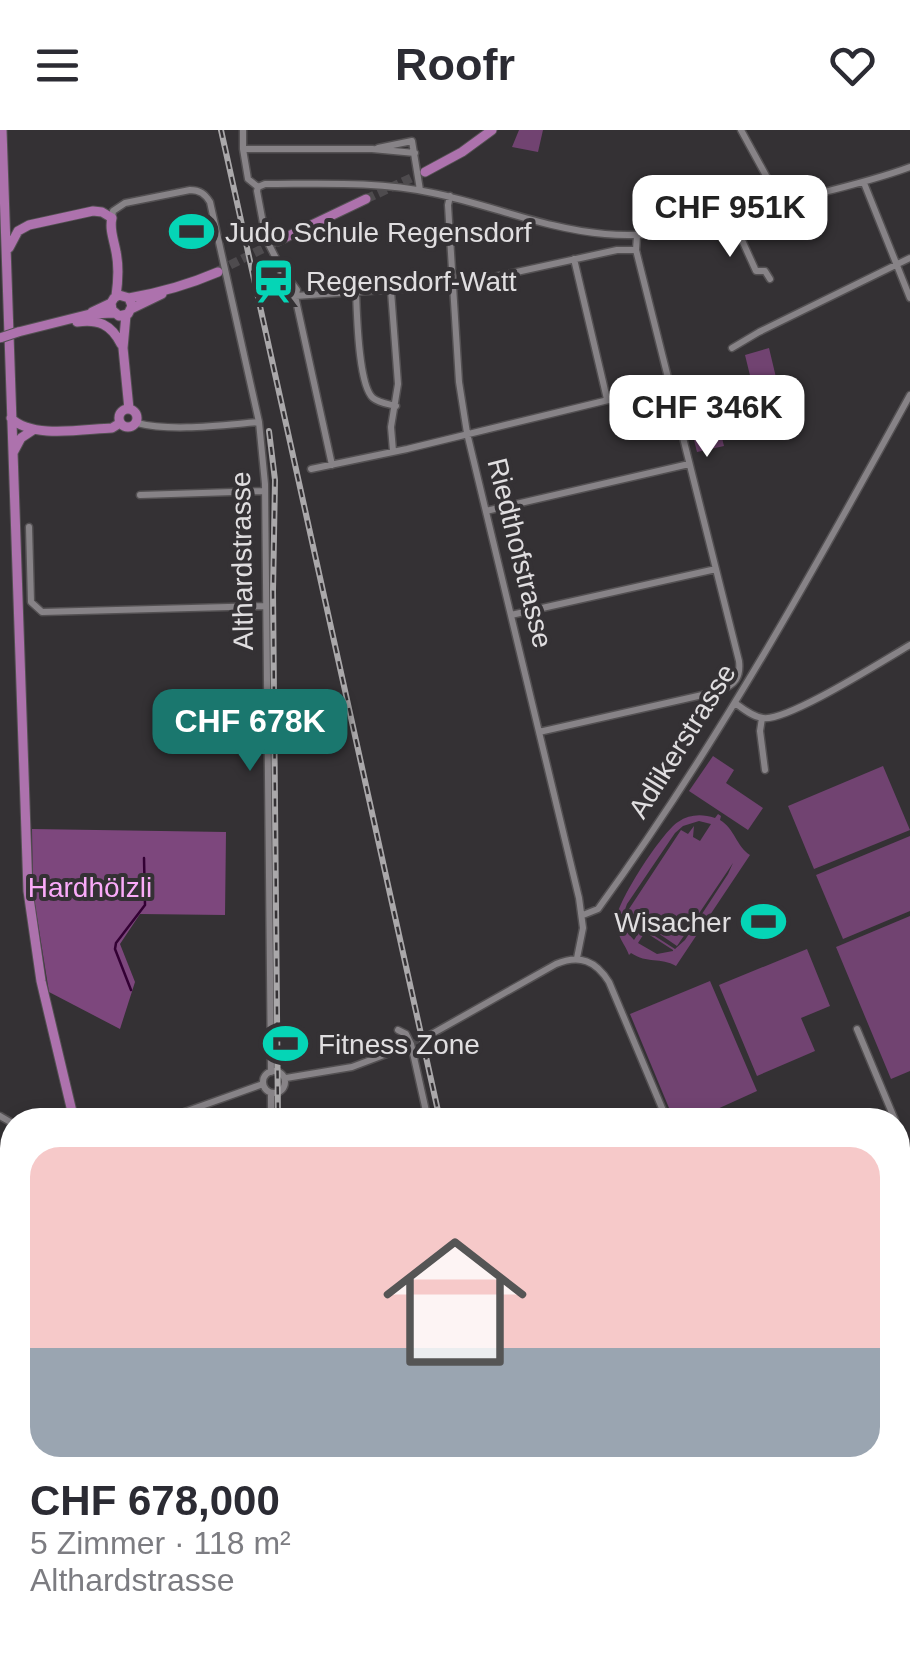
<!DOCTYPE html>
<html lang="de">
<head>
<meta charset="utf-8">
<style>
	:root { --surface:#fff; --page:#f7f7f7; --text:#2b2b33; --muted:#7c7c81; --line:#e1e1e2; --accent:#1a776e }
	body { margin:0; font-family:Arial,sans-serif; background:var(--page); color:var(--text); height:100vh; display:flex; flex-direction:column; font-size:38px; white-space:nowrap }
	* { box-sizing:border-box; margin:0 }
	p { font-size:32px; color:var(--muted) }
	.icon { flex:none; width:55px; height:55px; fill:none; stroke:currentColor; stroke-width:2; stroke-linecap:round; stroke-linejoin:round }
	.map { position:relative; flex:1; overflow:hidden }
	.sheet { position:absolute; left:0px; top:978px; width:910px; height:552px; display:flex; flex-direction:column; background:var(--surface); border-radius:40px 40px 0 0; box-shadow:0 5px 15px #0003 }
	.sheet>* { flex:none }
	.price { position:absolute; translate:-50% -85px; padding:0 22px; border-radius:20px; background:#fff; color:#222; font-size:32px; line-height:65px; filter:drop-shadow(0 2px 5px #0008) }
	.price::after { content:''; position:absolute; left:50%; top:60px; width:30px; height:22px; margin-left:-15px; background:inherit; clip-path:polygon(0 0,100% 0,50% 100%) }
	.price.current { background:var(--accent); color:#fff }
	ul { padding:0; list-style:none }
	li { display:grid; align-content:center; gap:20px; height:530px; padding:0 30px }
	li+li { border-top:2px solid var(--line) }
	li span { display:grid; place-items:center; height:310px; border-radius:30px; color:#555 }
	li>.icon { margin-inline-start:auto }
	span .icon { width:180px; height:180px; fill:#fffc; stroke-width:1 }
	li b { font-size:42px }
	header { display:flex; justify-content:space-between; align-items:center; height:130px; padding:0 30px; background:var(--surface); font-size:45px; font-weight:800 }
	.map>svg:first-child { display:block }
</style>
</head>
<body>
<header><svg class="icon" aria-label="menu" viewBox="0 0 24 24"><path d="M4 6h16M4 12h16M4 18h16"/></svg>Roofr<svg class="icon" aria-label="heart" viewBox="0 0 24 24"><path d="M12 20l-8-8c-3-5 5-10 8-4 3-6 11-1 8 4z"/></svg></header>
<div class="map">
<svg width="910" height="1529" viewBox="0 0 910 1529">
	<rect width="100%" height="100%" fill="#343134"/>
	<path fill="#714371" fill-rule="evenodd" d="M519 0H543L538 22 512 17Z
		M769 218 779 260 755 266 745 225Z
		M718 292 724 316 697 322 691 298Z
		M713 626 734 640 726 653 763 678 748 700 689 661Z
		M883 636 910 700 814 739 788 676Z
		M718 684 721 686 720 690C735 699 736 716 750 725L676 836C661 827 647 834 631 823L629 825C626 816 616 805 616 791 616 773 662 702 678 692 690 684 702 684 715 688ZM699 691 711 694 700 711 693 707 694 696 688 704 681 700 627 782 677 816 733 733 728 744 685 810 675 819 633 792V789L627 785 624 790 641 799 634 810 624 799 623 785 627 774 675 703 683 696ZM645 802 673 820V821L657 824 638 813Z
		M910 706V781L843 809 816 745Z
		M910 786V941L891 949 836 817Z
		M807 819 830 876 801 888 815 921 757 946 719 855Z
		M710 851 757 961 693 990H674L630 884Z
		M910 1209V1404L898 1417V1216Z"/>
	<path fill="#7d477d" d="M32 699 226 702 225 785 140 784 120 814 135 852 120 899 49 862 33 762Z"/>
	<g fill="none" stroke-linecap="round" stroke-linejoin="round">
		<path stroke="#330034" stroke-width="2.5" d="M131 860 115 819 116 813 145 775 144 728
			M0 1071 12 1079
			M18 1529 19 1518"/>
		<path stroke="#4e4b4e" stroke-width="6" stroke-dasharray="6 3" stroke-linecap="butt" d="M406 916 430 905"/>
		<path stroke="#4e4b4e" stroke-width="9" stroke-dasharray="9 4.5" stroke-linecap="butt" d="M366 69 422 43
			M218 141 278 111"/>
		<defs>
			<path id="minor" d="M243 0V19L248 49 258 57
				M741 0 781 73
				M378 18 412 11 420 60
				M243 19H372L415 23
				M864 53 910 168
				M258 57 265 54C321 54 378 51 433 63 491 75 546 99 605 104 668 110 718 90 777 74 822 62 867 53 910 37
				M258 57 257 61 266 109 281 138 297 160 295 166 332 335
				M450 66 448 75 459 252 467 303 579 768 583 798 577 828
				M731 86 756 141H765L770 149
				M112 88 113 81 125 73 190 60C200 60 205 64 210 72L259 292 265 354 271 942
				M574 129 607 269
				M281 138 283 164 290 168 295 166 457 155 617 120H636
				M391 161 398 254 391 297 393 321
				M356 162C357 183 358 255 373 268 379 273 389 274 396 276
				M732 218 759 202 910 128
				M137 293C172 302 222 295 259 292
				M311 339 407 319 670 255
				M140 365 265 361
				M486 381 689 334
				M29 397 31 472 42 482 265 476
				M511 485 716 439
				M735 573C743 579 753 587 763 588 787 592 884 530 910 515
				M762 588 760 601 765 640
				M539 602 720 561C735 554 741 548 739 531L636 120 637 106
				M583 785 598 779C716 617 814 440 910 265
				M857 899 895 990
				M398 900 406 904 411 914 428 990
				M430 905 556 834C580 824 596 831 609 852L667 990
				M263 952a11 11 0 1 1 22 0a11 11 0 1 1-22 0Z
				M286 948 352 937 405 917
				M271 964V990
				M0 986 12 993
				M162 990 263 954
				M898 996 910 1026
				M898 1119 910 1112
				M0 1191 12 1174
				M0 1296 12 1311
				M295 1518 296 1529
				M541 1518 543 1529
				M6 1529 12 1480"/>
			<path id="major" d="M2 0 28 761 41 851 74 990
				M425 42 462 22 492 0
				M112 88C109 99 114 110 116 122 119 136 118 152 116 166
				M278 111 366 69
				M9 118 18 101 29 95 93 81 102 82 112 88
				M129 168C159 163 190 154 218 142
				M131 179 162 164
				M92 182 111 173 114 168 119 165 129 168 132 176 128 184 119 186 112 180 111 173
				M126 185 123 218 129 279
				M77 192C98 189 111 194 121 214
				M18 202 90 184 114 183
				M119 288a9 9 0 1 1 18 0a9 9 0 1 1-18 0Z
				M11 288C31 309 84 299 112 298L120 293
				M13 323 21 308 33 300
				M40 1529 45 1518"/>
		</defs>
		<use href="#minor" stroke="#535052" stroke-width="9"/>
		<use href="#major" stroke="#535052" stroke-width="11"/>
		<use href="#minor" stroke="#878387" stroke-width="6"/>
		<use href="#major" stroke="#ad72ad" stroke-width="9"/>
		<defs>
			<path id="rail" d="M221 0 440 990
				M269 301 275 350 273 461 278 990
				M313 1518 314 1529
				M556 1518 559 1529
				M453 1529 466 1527"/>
		</defs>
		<use href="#rail" stroke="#aaa8aa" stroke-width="6"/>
		<use href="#rail" stroke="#343134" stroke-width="2.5" stroke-dasharray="8" stroke-linecap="butt"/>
		<defs>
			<path id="major-bridge" d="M0 208 18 202"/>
		</defs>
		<use href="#major-bridge" stroke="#535052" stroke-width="11" stroke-linecap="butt"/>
		<use href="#major-bridge" stroke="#ad72ad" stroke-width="9"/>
	</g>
	<defs>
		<symbol id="stadium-bare" viewBox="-9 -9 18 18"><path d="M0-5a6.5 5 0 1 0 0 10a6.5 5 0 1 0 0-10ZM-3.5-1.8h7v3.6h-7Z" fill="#05d5b6" stroke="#343134" stroke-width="2.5" paint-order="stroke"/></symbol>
		<symbol id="station-bare" viewBox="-9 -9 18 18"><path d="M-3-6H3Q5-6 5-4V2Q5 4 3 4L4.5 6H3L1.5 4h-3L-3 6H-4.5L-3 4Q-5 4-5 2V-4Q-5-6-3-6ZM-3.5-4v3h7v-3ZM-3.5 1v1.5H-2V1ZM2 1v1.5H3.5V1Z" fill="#05d5b6" stroke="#343134" stroke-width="2.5" paint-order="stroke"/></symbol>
	</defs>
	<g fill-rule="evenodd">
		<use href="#stadium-bare" x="160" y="70" width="63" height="63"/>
		<use href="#station-bare" x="242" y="120" width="63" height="63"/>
		<use href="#stadium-bare" x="732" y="760" width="63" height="63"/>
		<use href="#stadium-bare" x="254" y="882" width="63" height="63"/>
	</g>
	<g text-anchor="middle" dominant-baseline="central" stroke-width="8" stroke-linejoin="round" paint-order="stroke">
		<g font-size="28" fill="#e0dee0" stroke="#343134" text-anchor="start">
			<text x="225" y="102">Judo Schule Regensdorf</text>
			<text x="306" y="151">Regensdorf-Watt</text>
			<text x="731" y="792" text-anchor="end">Wisacher</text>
			<text x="318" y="914">Fitness Zone</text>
		</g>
		<g font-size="28" fill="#e0dee0" stroke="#343134">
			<text transform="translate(520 423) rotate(76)">Riedthofstrasse</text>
			<text transform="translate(242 431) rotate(-91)">Althardstrasse</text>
			<text transform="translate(682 611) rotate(-58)">Adlikerstrasse</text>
		</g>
		<g font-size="28" fill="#faabf9" stroke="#343134">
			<text x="90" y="757">Hardhölzli</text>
		</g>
	</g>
</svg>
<b class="price" style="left:730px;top:130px">CHF 951K</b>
<b class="price" style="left:707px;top:330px">CHF 346K</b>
<b class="price current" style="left:250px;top:644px">CHF 678K</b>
<section class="sheet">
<ul>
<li><span style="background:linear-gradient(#f6c9c9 65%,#9aa5b1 0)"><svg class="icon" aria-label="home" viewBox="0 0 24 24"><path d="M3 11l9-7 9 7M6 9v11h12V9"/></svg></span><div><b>CHF 678,000</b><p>5 Zimmer · 118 m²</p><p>Althardstrasse</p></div></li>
</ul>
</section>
</div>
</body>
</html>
